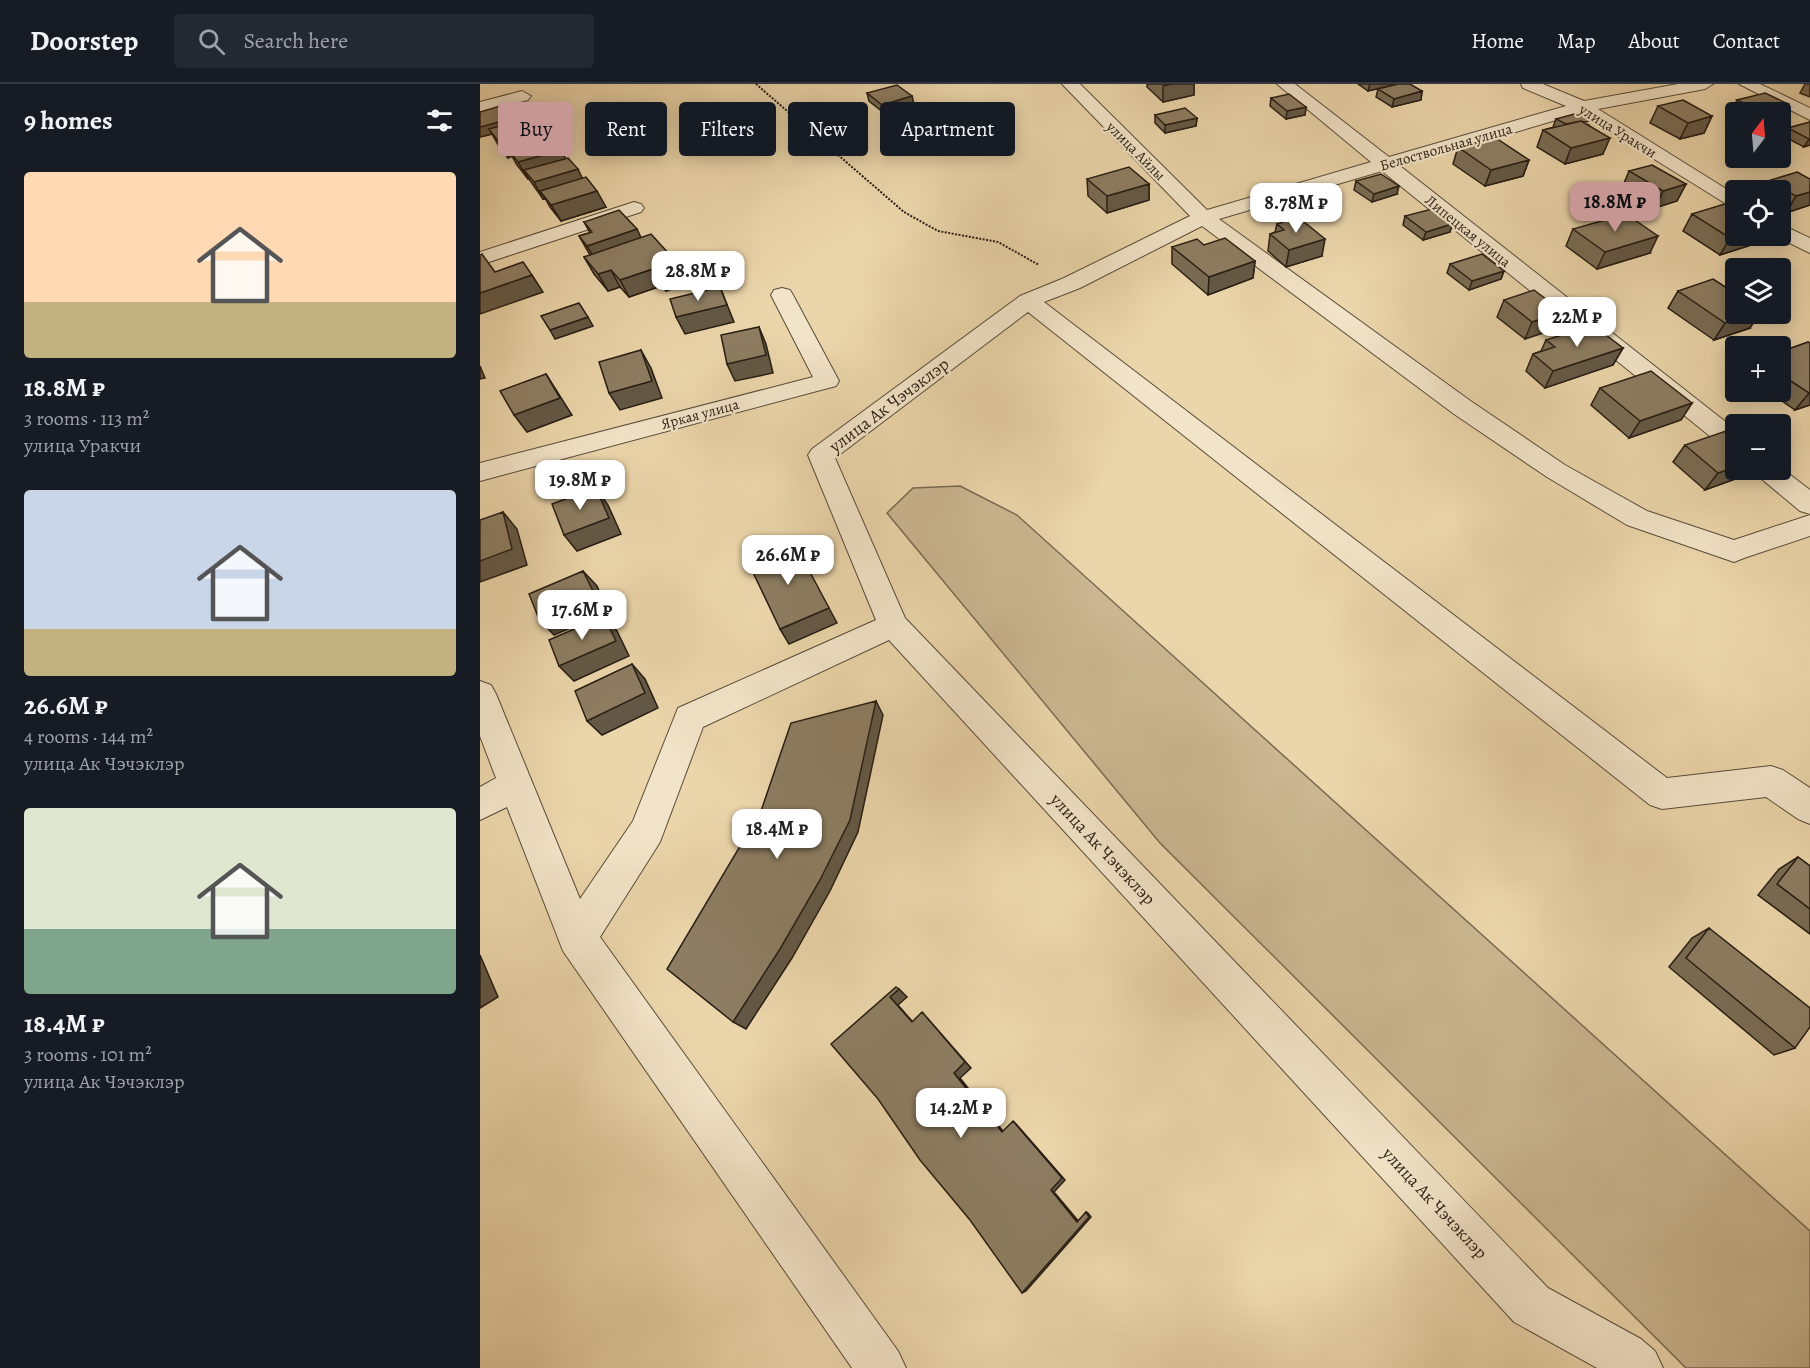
<!DOCTYPE html>
<html lang="en">
<head>
<meta charset="utf-8">
<style>
	:root { --surface:#171b24; --page:#242831; --text:#f1f3f6; --muted:#9ea1a6; --line:#363941; --accent:#c59692 }
	body { margin:0; font-family:Alegreya,serif; background:var(--page); color:var(--text); height:100vh; display:flex; flex-direction:column; font-size:22px; white-space:nowrap }
	* { box-sizing:border-box; margin:0 }
	p { font-size:20px; color:var(--muted) }
	.icon { flex:none; width:33px; height:33px; fill:none; stroke:currentColor; stroke-width:2; stroke-linecap:round; stroke-linejoin:round }
	.map { position:relative; flex:1; overflow:hidden }
	.details { display:flex; flex-direction:column; background:var(--surface); width:480px }
	.details>* { flex:none }
	.banner { position:absolute; left:18px; top:18px; width:570px; height:54px; display:flex; gap:12px }
	.needle { width:39px; rotate:16deg }
	.tools { position:absolute; left:1245px; top:18px; display:grid; gap:12px }
	.tools a { display:grid; place-items:center; width:66px; height:66px; border-radius:6px; background:var(--surface); box-shadow:0 3px 15px #0003; font-size:30px }
	.price { position:absolute; translate:-50% -51px; padding:0 14px; border-radius:12px; background:#fff; color:#222; font-size:20px; line-height:39px; filter:drop-shadow(0 2px 3px #0008) }
	.price::after { content:''; position:absolute; left:50%; top:36px; width:18px; height:14px; margin-left:-9px; background:inherit; clip-path:polygon(0 0,100% 0,50% 100%) }
	.price.selected { background:var(--accent); color:#111 }
	ul { padding:0; list-style:none }
	li { display:grid; align-content:center; gap:12px; height:318px; padding:0 24px }
	li span { display:grid; place-items:center; height:186px; border-radius:6px; color:#555 }
	li>.icon { margin-inline-start:auto }
	span .icon { width:108px; height:108px; fill:#fffc; stroke-width:1 }
	li b { font-size:26px }
	h2 { display:flex; justify-content:space-between; align-items:center; height:72px; padding:0 24px; font-size:26px }
	.chip { padding:0 21px; border-radius:6px; background:var(--surface); box-shadow:0 3px 15px #0003; font-size:21px; line-height:54px }
	.chip.selected { background:var(--accent); color:#111 }
	header { display:flex; align-items:center; gap:36px; box-sizing:border-box; height:84px; padding:0 30px; background:var(--surface); border-bottom:2px solid var(--line) }
	header strong { font-size:28px }
	nav { display:flex; gap:33px; margin-inline-start:auto; font-size:21px }
	.search { width:420px; height:54px; background:var(--page); display:flex; align-items:center; gap:15px; box-sizing:border-box; padding:0 21px; border-radius:6px; color:var(--muted); font-size:22px }
	main { display:flex; flex:1; min-height:0 }
	.map>svg:first-child { display:block }
</style>
</head>
<body>
<header>
<strong>Doorstep</strong>
<div class="search"><svg class="icon" aria-label="search" viewBox="0 0 24 24"><circle cx="10" cy="10" r="6"/><path d="M15 15l6 6"/></svg>Search here</div>
<nav><a>Home</a><a>Map</a><a>About</a><a>Contact</a></nav>
</header>
<main>
<section class="details">
<h2>9 homes<svg class="icon" aria-label="filters" viewBox="0 0 24 24"><path d="M4 7h16M4 17h16"/><circle cx="9" cy="7" r="2"/><circle cx="15" cy="17" r="2"/></svg></h2>
<ul>
<li><span style="background:linear-gradient(#ffd9b3 70%,#c2b280 0)"><svg class="icon" aria-label="home" viewBox="0 0 24 24"><path d="M3 11l9-7 9 7M6 9v11h12V9"/></svg></span><div><b>18.8M ₽</b><p>3 rooms · 113 m²</p><p>улица Уракчи</p></div></li>
<li><span style="background:linear-gradient(#c9d6e8 75%,#c2b280 0)"><svg class="icon" aria-label="home" viewBox="0 0 24 24"><path d="M3 11l9-7 9 7M6 9v11h12V9"/></svg></span><div><b>26.6M ₽</b><p>4 rooms · 144 m²</p><p>улица Ак Чэчэклэр</p></div></li>
<li><span style="background:linear-gradient(#dfe7d0 65%,#7fa58c 0)"><svg class="icon" aria-label="home" viewBox="0 0 24 24"><path d="M3 11l9-7 9 7M6 9v11h12V9"/></svg></span><div><b>18.4M ₽</b><p>3 rooms · 101 m²</p><p>улица Ак Чэчэклэр</p></div></li>
</ul>
</section>
<div class="map">
<svg width="1330" height="1284" viewBox="0 0 1330 1284">
	<rect width="100%" height="100%" fill="#ebd5aa"/>
	<filter id="stains"><feTurbulence type="fractalNoise" baseFrequency=".00333" numOctaves="4"/><feColorMatrix values="0 0 0 0 .2 0 0 0 0 .09 0 0 0 0 .02 0 0 0 .5 -.17"/></filter>
	<radialGradient id="worn" r=".72"><stop offset=".6" stop-color="#630" stop-opacity="0"/><stop offset="1" stop-color="#630" stop-opacity=".3"/></radialGradient>
	<path fill="#cab690" stroke="#786a52" stroke-width="1.5" d="M480 402 537 431 1330 1147V1284H1206L680 759 407 429 433 404Z"/>
	<g fill="none" stroke-linecap="round" stroke-linejoin="round">
		<defs>
			<path id="minor" d="M582 0H600L727 126 891 78 797 0H815L909 73 1086 22 1043 4 1041 0H1063L1104 17 1198 0H1233L1225 5 1118 25 1256 111V126L1100 29 920 82 1256 346V368L1247 366 902 87 739 135 992 318 1085 381 1167 427 1254 456 1330 431V452L1264 474 1254 478 1147 441 1067 393 974 330 722 142 600 204 564 218 1187 694 1291 682 1303 686 1330 704V740L1318 735 1286 713 1182 725 1170 721 548 228 355 374 425 534 1068 1204 1161 1255 1175 1267 1183 1284H1117L1034 1238 409 556 223 643 180 758 120 853 418 1267 426 1284H372L83 867 27 723 0 736V703L16 694 0 652V597L11 601 16 610 100 815 153 737 198 624 396 536 328 371 332 365 540 212 584 194 710 132Z
				M1259 0H1280L1330 24V36Z
				M42 7 51 12 48 16 0 28V18Z
				M154 118 161 120 164 124 161 128 0 181V168Z
				M1300 140 1330 154V169L1295 152H1300Z
				M302 204 310 206 313 211 359 297 356 302 0 397V379L333 293 291 211 294 206Z
				M1300 383 1330 406V430L1320 427 1278 392 1274 386H1300Z"/>
		</defs>
		<use href="#minor" stroke="#584b39" stroke-width="2"/>
		<path stroke="#271d13" stroke-width="2" stroke-dasharray="2 1.5" stroke-linecap="butt" d="M276 0 424 128 458 147 518 158 559 181"/>
		<use href="#minor" fill="#f2e4c8" fill-rule="evenodd"/>
	</g>
	<path fill="#796c54" stroke="#271d13" stroke-width="1.5" d="M667 0H714V11L683 18 667 3Z
		M878 0H913V1L888 7Z
		M1325 0H1330V13L1320 9Z
		M898 5 942 7 941 16 912 23 896 13Z
		M387 9 434 20 404 29 389 17Z
		M791 14 826 23 825 31 806 35 790 22Z
		M1257 16 1308 20 1303 28 1300 29 1262 28 1253 24Z
		M1178 22 1232 32 1224 49 1200 55 1170 39Z
		M0 28 45 36 60 46 65 54 81 66 85 74 126 123 81 137 70 123 65 114 63 115 49 95H48L37 81 32 72 28 74 19 62 12 50 0 53Z
		M675 31 717 34 716 42 685 49 675 39Z
		M1076 35 1109 41 1123 70 1085 80 1057 63 1063 46 1074 43H1073Z
		M1330 38V61L1324 63 1303 52 1308 44Z
		M978 63 1049 76 1043 92 1005 102 973 80Z
		M1149 87 1206 100 1197 117 1175 124 1142 104Z
		M607 95 669 100V116L627 129 608 112Z
		M1330 95V121L1306 129 1300 126V106H1283L1288 97Z
		M876 97 917 110 892 118 874 106Z
		M1212 130 1256 152H1284L1280 158 1240 171 1203 147Z
		M925 132 972 140 970 148 943 156 923 141Z
		M104 138 161 154 200 182 209 199 186 207 181 202 149 213 140 203 128 207 114 190 104 173 110 171 99 152 110 149Z
		M797 140 842 172 806 183 788 167 790 150 795 148Z
		M1093 145 1170 169 1117 185 1086 162Z
		M724 161 775 177 773 194 728 211 692 180V163Z
		M970 180 1024 187 1021 195 989 206 967 189Z
		M1198 207 1270 244 1234 256 1188 224Z
		M1024 216 1083 228 1075 245 1045 255 1017 233Z
		M1066 256 1143 264 1133 281 1065 304 1046 287 1053 270 1061 267Z
		M1328 258 1330 321 1315 326 1289 308H1300V268Z
		M1120 304 1212 319 1201 336 1149 354 1111 321Z
		M1205 361 1256 386H1271L1266 391 1225 406 1193 378Z
		M1318 773 1330 782V850L1278 811 1299 785Z
		M1229 844 1315 964 1294 971 1189 883 1212 854Z"/>
	<path fill="#635845" stroke="#271d13" stroke-width="1.5" d="M691 0H714V11L683 18V2Z
		M890 0H913V1L888 7Z
		M942 7 941 16 912 23 914 15Z
		M432 12 434 20 404 29 402 21Z
		M1308 20 1303 28H1279L1280 27Z
		M826 23 825 31 806 35 807 27Z
		M42 32 47 40 9 45 12 50 0 53V43Z
		M1232 32 1224 49 1200 55 1208 39Z
		M717 34 716 42 685 49V41Z
		M60 46 69 62 27 64 32 72 28 74 18 57Z
		M1130 54 1123 70 1085 80 1091 64Z
		M1330 54V61L1324 63 1329 55Z
		M81 66 90 83 44 86 49 95H48L38 78Z
		M1049 76 1043 92 1005 102 1011 86Z
		M98 85 106 102 60 107 65 114 63 115 54 98Z
		M669 100V116L627 129V112Z
		M1206 100 1197 117 1175 124 1183 107Z
		M919 102 917 110 892 118 894 110Z
		M117 107 126 123 81 137 71 121Z
		M1330 108V121L1306 129 1316 112Z
		M972 140 970 148 943 156 946 148Z
		M157 145 165 162 117 179 107 162Z
		M1178 152 1170 169 1117 185 1125 168Z
		M1257 152H1284L1280 158 1240 171 1250 154Z
		M845 155 842 172 806 183 809 166Z
		M775 177 773 194 728 211 729 193Z
		M200 182 209 199 186 207 177 190Z
		M173 185 181 202 149 213 140 196Z
		M131 186 140 203 128 207 118 190Z
		M1024 187 1021 195 989 206 992 197Z
		M52 191 63 208 0 230V209Z
		M240 203 254 238 205 250 196 233Z
		M1083 228 1075 245 1045 255 1052 238Z
		M1273 230H1279L1270 244 1234 256 1245 239Z
		M108 233 113 242 75 255 70 246Z
		M279 243 286 260 293 289 255 297 247 280Z
		M1143 264 1133 281 1065 304 1073 287Z
		M161 266 171 284 182 314 140 326 129 309Z
		M0 282 5 294 0 295Z
		M66 290 92 331 47 348 34 331Z
		M1329 309H1330V321L1315 326Z
		M1212 319 1201 336 1149 354 1160 337Z
		M1256 383V386H1271L1266 391 1225 406 1238 389Z
		M116 404 128 421 141 450 97 467 84 451Z
		M23 428 37 445 47 481 0 498V477Z
		M103 487 117 502 128 527 74 551 59 535Z
		M349 524 357 539 309 560 300 545Z
		M124 532 137 547 149 572 94 597 79 582Z
		M152 580 165 595 178 624 122 651 107 637Z
		M396 617 403 631 378 748 350 807 312 874 266 945 253 938Z
		M0 871 18 913 0 924Z
		M419 905 427 913 418 921 439 945 432 938 410 913Z
		M442 928 491 984 480 994 500 1019 506 1009 512 1014 513 1017 505 1025 527 1052 522 1048 474 989Z
		M533 1037 537 1041 585 1096 574 1108 600 1139 597 1138 571 1106Z
		M606 1128 608 1129 611 1133 546 1207 542 1209Z"/>
	<path fill="#8d7d62" stroke="#271d13" stroke-width="1.5" d="M918 0H930L942 7 914 15 898 5Z
		M417 1 432 12 402 21 387 9Z
		M1285 9 1308 20 1280 27 1257 16Z
		M809 10 826 23 807 27 791 14Z
		M1203 16 1232 32 1208 39 1178 22Z
		M31 19 42 32 0 43V28Z
		M705 24 717 34 685 41 675 31Z
		M1098 29 1111 37 1104 38 1101 37 1086 40 1076 35Z
		M51 34 60 46 18 57 9 45Z
		M1101 37 1130 54 1091 64 1063 46Z
		M1330 38V54L1329 55 1308 44Z
		M70 53 81 66 38 78 27 64Z
		M1016 54 1049 76 1011 86 978 63Z
		M88 74 98 85 54 98 44 86Z
		M1172 81 1206 100 1183 107 1149 87Z
		M649 83 669 100 627 112 607 95Z
		M1317 88 1330 95V108L1316 112 1288 97Z
		M901 90 919 102 894 110 876 97Z
		M106 93 117 107 71 121 60 107Z
		M1251 118 1256 121V152H1257L1250 154 1212 130Z
		M952 125 972 140 946 148 925 132Z
		M139 126 157 145 107 162 99 152 112 148 104 138Z
		M1146 130 1178 152 1125 168 1093 145Z
		M818 133 845 155 809 166 790 150 804 146 797 140Z
		M171 150 200 182 177 190 173 185 140 196 131 186 118 190 104 173Z
		M745 154 775 177 729 193 692 163 717 155 724 161Z
		M2 170 15 188 43 178 52 191 0 209V171Z
		M1002 170 1024 187 992 197 970 180Z
		M1233 195 1256 210V230H1273L1245 239 1198 207Z
		M240 203 247 221 196 233 190 215Z
		M1054 206 1083 228 1052 238 1024 216Z
		M99 219 108 233 70 246 61 232Z
		M1113 241 1143 264 1073 287 1053 270 1075 263 1066 256Z
		M279 243 286 271 247 280 241 251Z
		M1328 258 1330 259V309H1329L1300 290V268Z
		M161 266 172 297 129 309 119 278Z
		M1171 287 1212 319 1160 337 1120 304Z
		M66 290 80 314 34 331 20 307Z
		M1246 347 1256 354V383L1238 389 1205 361Z
		M116 404 129 434 84 451 72 420Z
		M23 428 32 465 0 477V436Z
		M315 460 349 524 300 545 268 478Z
		M103 487 115 511 59 535 49 510Z
		M124 532 136 557 79 582 69 556Z
		M152 580 165 609 107 637 95 607Z
		M396 617 370 736 340 796 300 865 253 938 187 885 281 727 311 639Z
		M1318 773 1330 782V825L1297 800Z
		M1229 844 1330 924V943L1315 964 1206 874Z
		M416 903 419 905 410 913 432 938 442 928 485 978 474 989 496 1017 506 1009 508 1012 499 1020 522 1048 533 1037 582 1094 571 1106 597 1138 606 1128 609 1133 542 1209 490 1136 440 1076 398 1015 351 960Z"/>
	<g text-anchor="middle" dominant-baseline="central" stroke-width="4.5" stroke-linejoin="round" paint-order="stroke">
		<g font-size="15" fill="#271d13" stroke="#f2e4c8">
			<text transform="translate(1138 47) rotate(32)">улица Уракчи</text>
			<text transform="translate(966 63) rotate(-16)">Белоствольная улица</text>
			<text transform="translate(656 67) rotate(45)">улица Айлы</text>
			<text transform="translate(988 147) rotate(39)">Липецкая улица</text>
			<text transform="translate(220 330) rotate(-15)">Яркая улица</text>
		</g>
		<g font-size="18" fill="#271d13" stroke="#f2e4c8">
			<text transform="translate(409 321) rotate(-37)">улица Ак Чэчэклэр</text>
			<text transform="translate(623 765) rotate(47)">улица Ак Чэчэклэр</text>
			<text transform="translate(955 1119) rotate(47)">улица Ак Чэчэклэр</text>
		</g>
	</g>
	<rect width="100%" height="100%" filter="url(#stains)"/>
	<rect width="100%" height="100%" fill="url(#worn)"/>
</svg>
<div class="tools">
<a><svg class="needle" viewBox="-14 -14 28 28"><path d="M0-13l5 13h-10z" fill="#e53935"/><path d="M0 13l5-13h-10z" fill="#9ea1a6"/></svg></a>
<a><svg class="icon" aria-label="locate" viewBox="0 0 24 24"><circle cx="12" cy="12" r="6"/><path d="M12 2v4M12 18v4M2 12h4M18 12h4"/></svg></a>
<a><svg class="icon" aria-label="layers" viewBox="0 0 24 24"><path d="M12 4l9 5-9 5-9-5zM3 14l9 5 9-5"/></svg></a>
<a>+</a>
<a>−</a>
</div>
<b class="price selected" style="left:1135px;top:149px">18.8M ₽</b>
<b class="price" style="left:816px;top:150px">8.78M ₽</b>
<b class="price" style="left:218px;top:218px">28.8M ₽</b>
<b class="price" style="left:1097px;top:264px">22M ₽</b>
<b class="price" style="left:100px;top:427px">19.8M ₽</b>
<b class="price" style="left:308px;top:502px">26.6M ₽</b>
<b class="price" style="left:102px;top:557px">17.6M ₽</b>
<b class="price" style="left:297px;top:776px">18.4M ₽</b>
<b class="price" style="left:481px;top:1055px">14.2M ₽</b>
<div class="banner">
<a class="chip selected">Buy</a>
<a class="chip">Rent</a>
<a class="chip">Filters</a>
<a class="chip">New</a>
<a class="chip">Apartment</a>
</div>
</div>
</main>
</body>
</html>
